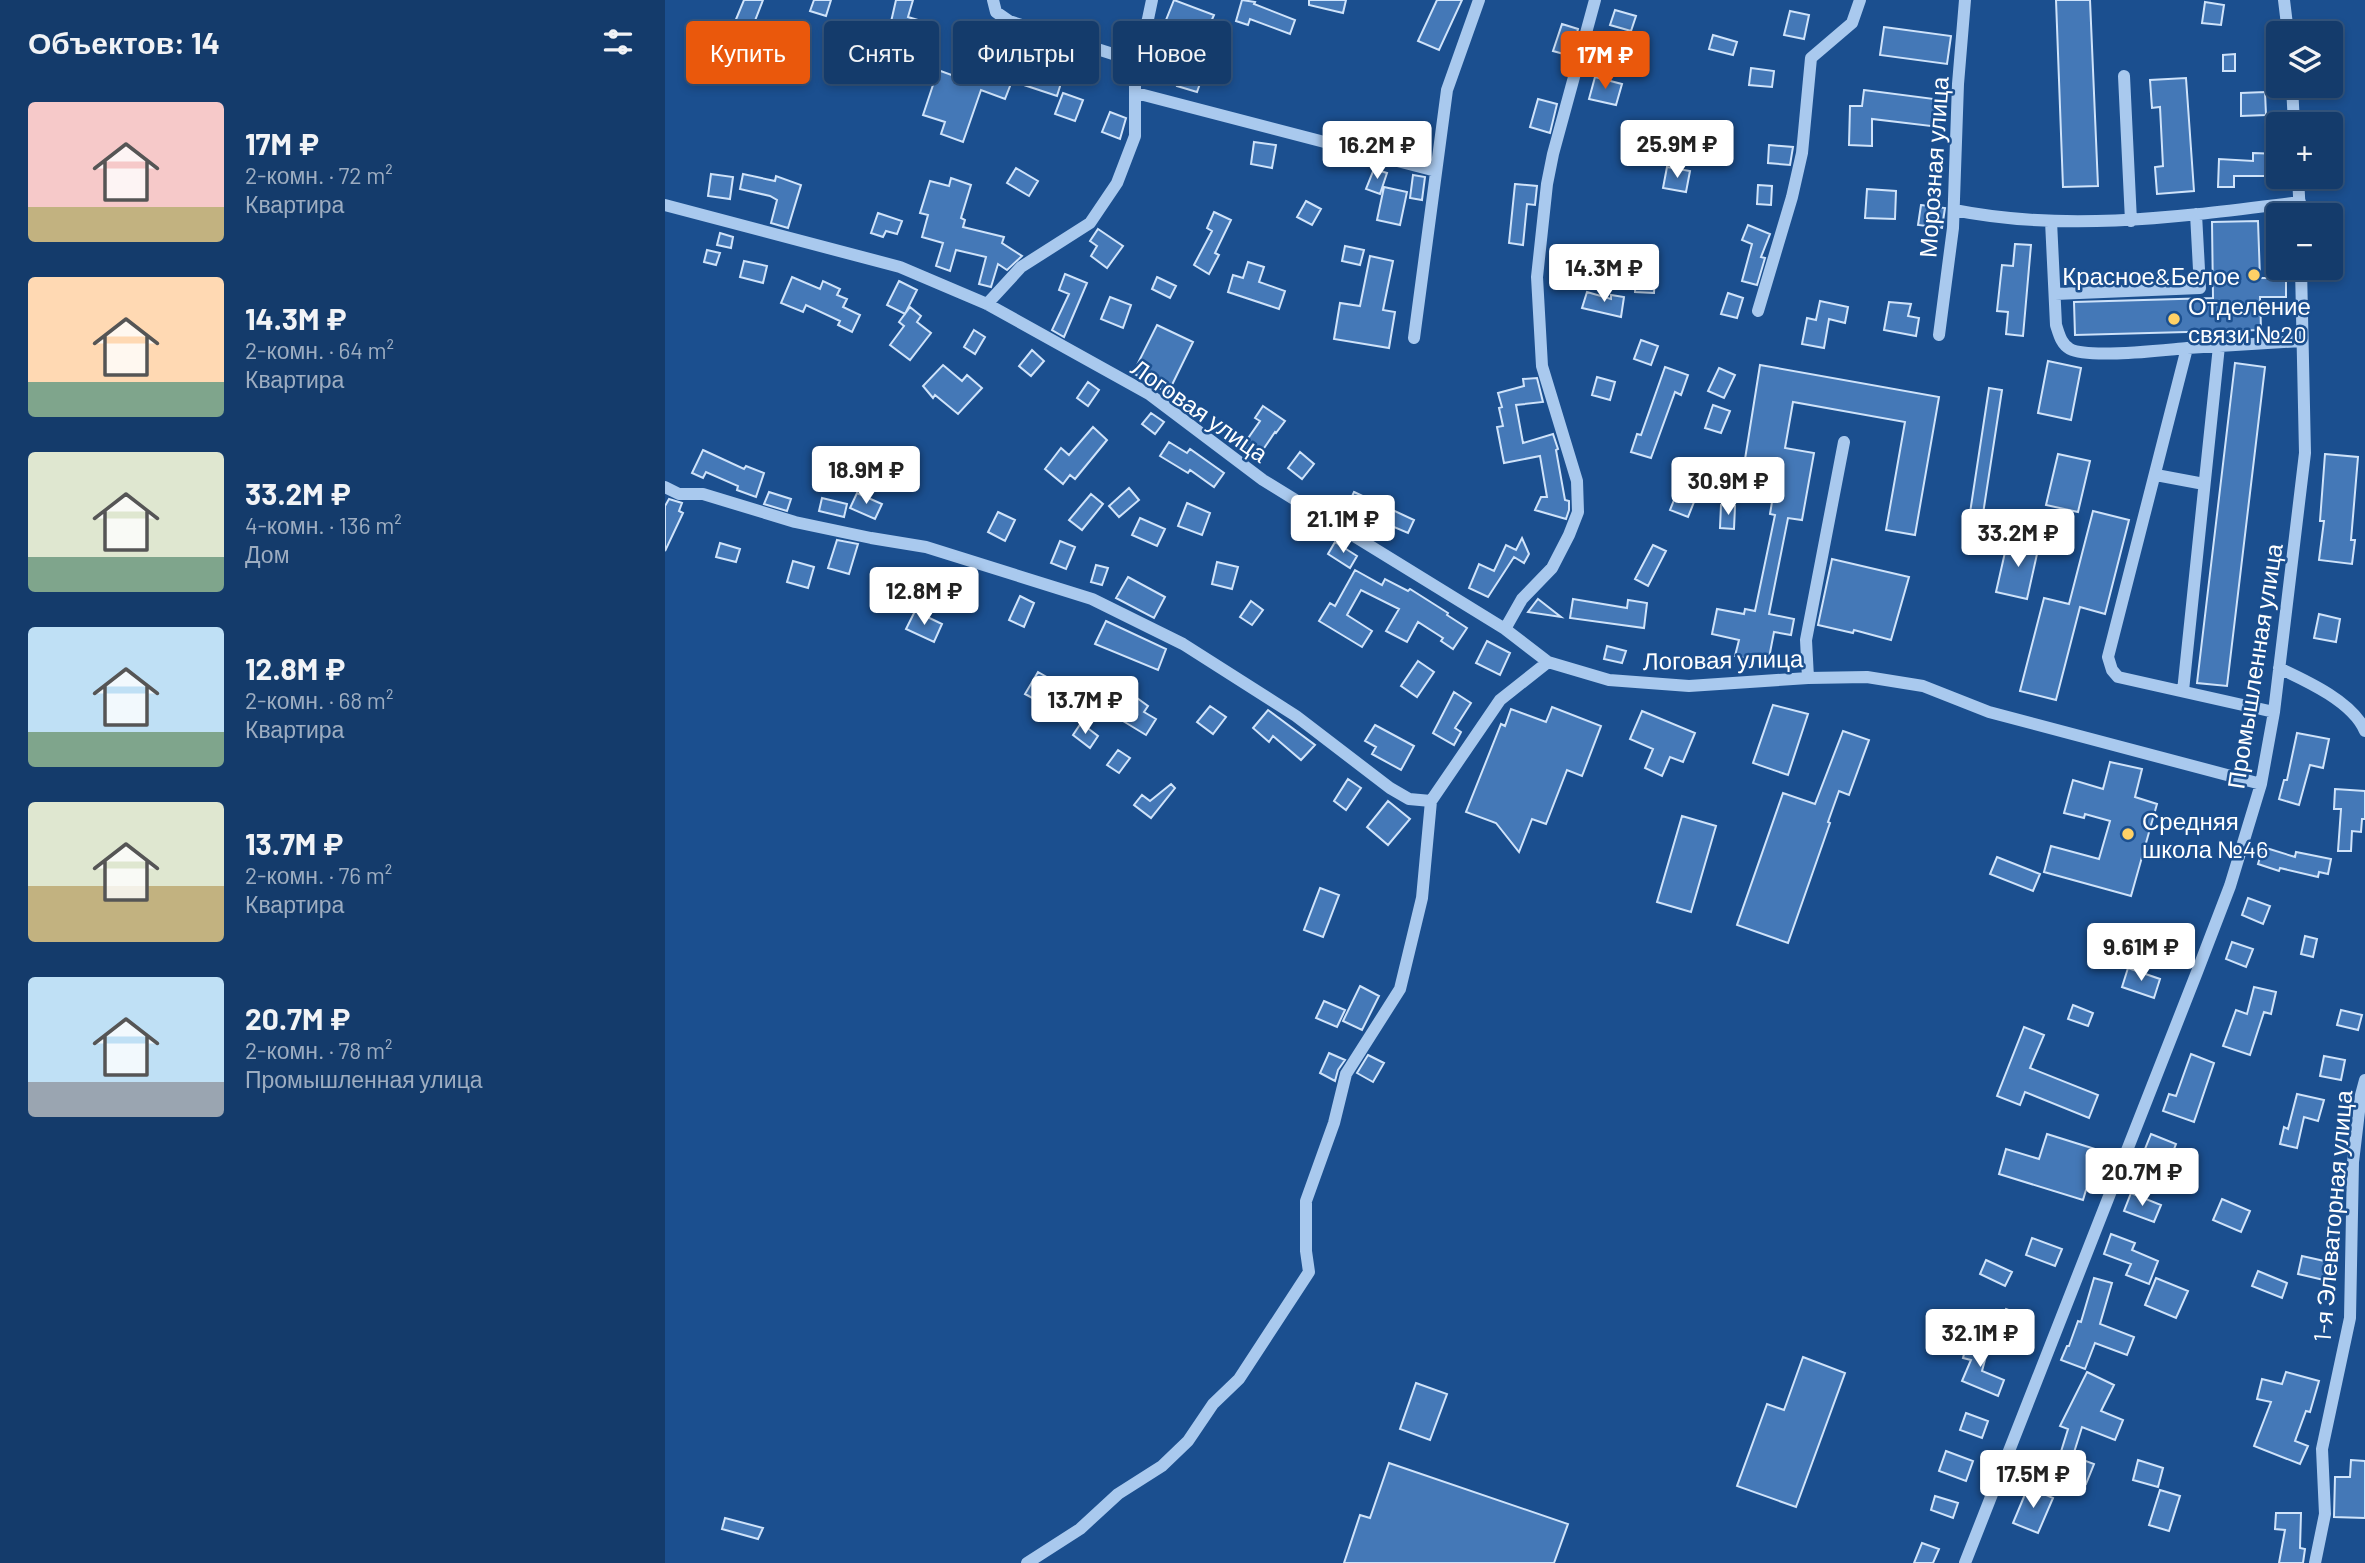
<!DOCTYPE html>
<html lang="ru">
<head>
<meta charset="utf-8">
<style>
	:root { --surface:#143b6b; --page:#1d4271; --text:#f1f3f6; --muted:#9dadc1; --line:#33557e; --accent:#ea580c }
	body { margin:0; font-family:Barlow,sans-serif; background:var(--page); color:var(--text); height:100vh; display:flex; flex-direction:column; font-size:26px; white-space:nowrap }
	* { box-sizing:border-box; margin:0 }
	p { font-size:23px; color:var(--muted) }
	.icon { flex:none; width:38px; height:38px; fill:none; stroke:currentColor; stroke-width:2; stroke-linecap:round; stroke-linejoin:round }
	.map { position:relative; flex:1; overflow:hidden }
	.sheet { display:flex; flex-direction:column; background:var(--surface); width:665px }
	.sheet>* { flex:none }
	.top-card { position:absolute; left:21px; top:21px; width:665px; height:63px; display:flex; gap:14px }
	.controls { position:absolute; left:1601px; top:21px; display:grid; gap:14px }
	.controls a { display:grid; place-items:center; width:77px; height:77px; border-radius:7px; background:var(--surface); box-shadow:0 4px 10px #0003,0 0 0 2px var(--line); font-size:35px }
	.price { position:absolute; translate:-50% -60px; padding:0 16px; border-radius:7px; background:#fff; color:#222; font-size:23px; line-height:46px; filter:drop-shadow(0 2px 4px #0008) }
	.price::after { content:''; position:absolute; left:50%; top:42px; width:21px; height:16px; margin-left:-10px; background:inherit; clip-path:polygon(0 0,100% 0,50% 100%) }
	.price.selected { background:var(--accent); color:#fff }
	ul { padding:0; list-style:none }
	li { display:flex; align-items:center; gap:21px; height:175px; padding:0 28px }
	li span { display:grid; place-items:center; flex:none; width:196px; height:140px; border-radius:7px; color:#555 }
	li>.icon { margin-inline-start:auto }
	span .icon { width:84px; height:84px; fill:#fffc; stroke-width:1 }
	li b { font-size:30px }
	h2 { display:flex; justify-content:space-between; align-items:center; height:84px; padding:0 28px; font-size:30px }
	.pill { padding:0 24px; border-radius:7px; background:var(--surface); box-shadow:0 4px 10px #0003,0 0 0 2px var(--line); font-size:24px; line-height:63px }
	.pill.selected { background:var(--accent); color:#fff }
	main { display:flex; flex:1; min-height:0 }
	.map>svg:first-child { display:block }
</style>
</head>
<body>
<main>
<section class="sheet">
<h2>Объектов: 14<svg class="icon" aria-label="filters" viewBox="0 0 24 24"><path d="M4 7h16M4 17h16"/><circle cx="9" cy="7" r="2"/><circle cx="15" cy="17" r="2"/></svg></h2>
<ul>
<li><span style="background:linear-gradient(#f6c9c9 75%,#c2b280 0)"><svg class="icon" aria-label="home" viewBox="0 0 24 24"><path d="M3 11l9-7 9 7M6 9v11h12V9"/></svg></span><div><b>17M ₽</b><p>2-комн. · 72 m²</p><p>Квартира</p></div></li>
<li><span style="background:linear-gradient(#ffd9b3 75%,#7fa58c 0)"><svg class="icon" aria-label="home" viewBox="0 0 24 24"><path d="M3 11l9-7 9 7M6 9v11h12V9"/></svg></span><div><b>14.3M ₽</b><p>2-комн. · 64 m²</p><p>Квартира</p></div></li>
<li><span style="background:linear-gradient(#dfe7d0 75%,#7fa58c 0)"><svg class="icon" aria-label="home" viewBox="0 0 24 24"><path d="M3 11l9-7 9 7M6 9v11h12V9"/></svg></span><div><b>33.2M ₽</b><p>4-комн. · 136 m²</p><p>Дом</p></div></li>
<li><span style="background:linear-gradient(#bfe0f5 75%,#7fa58c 0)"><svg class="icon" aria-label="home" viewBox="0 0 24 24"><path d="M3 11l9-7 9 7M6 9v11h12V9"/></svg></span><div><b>12.8M ₽</b><p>2-комн. · 68 m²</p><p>Квартира</p></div></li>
<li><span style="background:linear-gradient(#dfe7d0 60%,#c2b280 0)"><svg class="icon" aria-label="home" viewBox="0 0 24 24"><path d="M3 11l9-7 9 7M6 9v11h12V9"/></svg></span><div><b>13.7M ₽</b><p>2-комн. · 76 m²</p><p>Квартира</p></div></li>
<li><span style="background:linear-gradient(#bfe0f5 75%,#9aa5b1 0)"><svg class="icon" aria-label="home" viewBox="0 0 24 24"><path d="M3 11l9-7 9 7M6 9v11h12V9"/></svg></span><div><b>20.7M ₽</b><p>2-комн. · 78 m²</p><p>Промышленная улица</p></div></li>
</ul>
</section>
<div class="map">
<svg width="1700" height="1563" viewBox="0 0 1700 1563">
	<rect width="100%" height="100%" fill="#1b4f8f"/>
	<path fill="#4478b7" stroke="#cfe3fa" stroke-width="2" d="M79 0H98L84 36 67 29Z
		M149 0H166L161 16 145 11Z
		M231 0H248L243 17 256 21 250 42 223 35Z
		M509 0 549 15 538 40 522 34 516 47 501 41 506 27 499 25Z
		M577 0 590 2 589 4 630 20 625 34 585 19 583 25 571 21Z
		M644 0H681L678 13 644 5Z
		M772 0H797L774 50 753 41Z
		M1391 0H1425L1433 186 1398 187Z
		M1540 2 1559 5 1556 25 1537 23Z
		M950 10 971 16 966 31 945 25Z
		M1125 11 1144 15 1139 39 1119 35Z
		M897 24 913 29 906 56 888 51Z
		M1219 27 1286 36 1282 64 1215 55Z
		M1048 35 1072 42 1068 55 1044 49Z
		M333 45 371 59 372 57 401 67 392 96 347 81 340 99 316 90 298 142 276 134 280 122 258 115 273 70 303 81 313 56 327 61Z
		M1570 54V71H1558V55Z
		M1086 68 1109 71 1107 87 1084 85Z
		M516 72 537 78 532 92 512 86Z
		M930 77 957 84 951 105 924 99Z
		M1521 78 1529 191 1492 194 1490 167 1498 166 1495 107 1487 108 1485 80Z
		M1199 90 1277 100 1274 127 1207 119V146L1184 145 1185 106H1197Z
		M1600 92 1601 115 1576 116V93Z
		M398 93 418 100 410 121 390 114Z
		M873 99 892 104 885 133 865 127Z
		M445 112 461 118 455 139 437 132Z
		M589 142 611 145 607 168 586 164Z
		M1104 145 1128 147 1125 165 1103 163Z
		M1588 153 1614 154V176H1569V187H1553L1554 159 1588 161Z
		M1002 167 1025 171 1021 192 998 188Z
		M351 168 373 181 364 196 342 183Z
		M709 169 722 173 715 194 701 189Z
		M46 174 68 177 65 199 43 196Z
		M78 174 110 181 111 176 136 185 123 228 106 223 112 200 105 196 75 189Z
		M748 175 760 177 757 200 745 198Z
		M286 178 306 185 296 218 300 220 298 227 339 237 337 243 357 256 342 270 333 264 326 287 314 284 321 257 291 250 285 271 271 266 278 243 257 237 263 215 255 213 265 181 284 186Z
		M850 184 872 186 870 205 862 204 858 245 844 243Z
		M1093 185 1107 186 1106 205 1092 204Z
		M719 187 742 192 735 225 712 220Z
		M1202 189 1231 191 1230 219 1200 218Z
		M641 201 656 209 647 225 632 217Z
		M1256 205 1280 208 1277 228 1253 225Z
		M549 212 566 220 550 253 554 255 544 274 529 265 547 231 542 228Z
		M213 213 237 221 232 234 221 231 218 237 206 233Z
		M1593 221 1595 278H1621V297H1595L1596 330 1410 335 1409 302 1548 298 1547 222Z
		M1083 225 1105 234 1096 257 1100 258 1092 285 1077 281 1087 244 1077 240Z
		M433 229 458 246 442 268 426 256 432 246 425 241Z
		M55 233 68 237 66 248 52 245Z
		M1350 244 1366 245 1358 336 1341 334 1343 312 1332 311 1337 265 1348 266Z
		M680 246 699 250 695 265 677 261Z
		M42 250 55 253 51 265 39 262Z
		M705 256 728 261 718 310 730 312 724 348 669 339 675 303 695 306Z
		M79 261 102 266 98 283 75 277Z
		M583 262 599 267 594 282 620 291 614 309 563 292 568 275 578 278Z
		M400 274 422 283 399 337 387 330 404 294 394 290Z
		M971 274 990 275 989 293 970 292Z
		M127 277 155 289 158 281 175 289 172 295 182 299 178 307 195 315 187 332 173 325 175 321 141 305 138 312 116 303Z
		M492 277 511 286 505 298 487 289Z
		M234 281 252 290 240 314 222 305Z
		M922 292 946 299V295L959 297 956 317 917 308Z
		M1063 293 1078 298 1072 318 1056 314Z
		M445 297 466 305 458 328 436 319Z
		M1155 301 1183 307 1180 323 1164 319 1159 348 1137 344 1142 318 1151 320Z
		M1224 302 1246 304 1243 316 1254 318 1251 336 1219 330Z
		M245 307 256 316 252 322 266 333 245 360 225 345 239 326 234 322Z
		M492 325 528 342 503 393 468 373Z
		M309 330 320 337 310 354 299 347Z
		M976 340 993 346 986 365 969 359Z
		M367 350 379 361 366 376 354 366Z
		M1383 361 1416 368 1406 420 1373 413Z
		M1570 363 1600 367 1562 686 1532 683Z
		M278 365 297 381 302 375 317 388 293 414 270 395 268 398 258 386Z
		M1095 365 1274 397 1250 535 1221 530 1240 422 1128 402 1120 448 1149 453 1137 520 1123 518 1104 614 1129 619 1126 635 1109 632 1103 663 1070 656 1074 640 1047 634 1052 609 1079 614 1080 609 1090 611 1110 515 1105 514 1110 484 1077 478Z
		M1000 367 1023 375 1016 395 1010 392 986 458 966 452 972 434 976 435Z
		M1054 368 1070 375 1059 398 1043 391Z
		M932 377 950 382 945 400 927 395Z
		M872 378 878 402 851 405 858 443 888 434 893 449 891 450 900 500 904 501V510L901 519 870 510 876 497H882L875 456 839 463 832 427 838 426 834 408 837 407 833 393 859 386 858 379Z
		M423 382 434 390 423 406 412 398Z
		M1324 388 1337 390 1314 540 1301 539Z
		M1048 405 1065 411 1056 433 1040 428Z
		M598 406 620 421 611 433 610 432 593 457 577 447 595 421 590 418Z
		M486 413 499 422 490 434 477 424Z
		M428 427 442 440 410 479 405 475 398 484 380 469 396 448 404 455Z
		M504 442 522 453 525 449 559 473 549 487 525 470 523 473 495 456Z
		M38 450 79 469 81 466 99 473 91 497 72 490 73 486 41 472 38 478 27 473Z
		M635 452 649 464 637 479 623 468Z
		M1393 454 1425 461 1413 512 1381 505Z
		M1660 454 1693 457 1686 540H1690L1687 564 1654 560 1659 521H1655Z
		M1021 470 1039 477 1023 517 1005 510Z
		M464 488 474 500 454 517 444 506Z
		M104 492 126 499 122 511 99 504Z
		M689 492 749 520 743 533 682 507Z
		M192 493 217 504 210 519 185 508Z
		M426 494 438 504 417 530 404 520Z
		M157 498 182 504 179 517 154 511Z
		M4 499 17 503 14 511 18 513 0 551V506Z
		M522 503 545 513 537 535 513 526Z
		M1056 505 1070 506 1069 529 1055 528Z
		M1428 511 1464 520 1440 614 1415 607 1391 700 1355 691 1379 598 1404 604Z
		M333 512 350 520 340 541 323 532Z
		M475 518 500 529 492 546 467 535Z
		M857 538 864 554 859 563 849 557 823 597 804 588 814 564 829 571 841 545 851 550Z
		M1343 539 1374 545 1362 599 1331 592Z
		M172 540 193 544 184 574 163 568Z
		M395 541 410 547 401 569 386 563Z
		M670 542 692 556 685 568 663 554Z
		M55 543 75 549 71 562 51 557Z
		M988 545 1001 551 983 586 970 579Z
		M1167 559 1244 577 1226 640 1189 630 1188 633 1153 625Z
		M128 561 149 567 143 588 122 582Z
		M552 562 573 567 567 589 547 584Z
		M431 565 443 568 437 585 426 582Z
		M267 569 283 574 278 590 262 585Z
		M690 570 717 585 720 579 743 591 745 589 783 613 782 615 802 628 788 649 776 641 778 638 753 622 742 642 721 631 734 609 696 590 682 615 707 631 697 647 654 621 665 603 670 606Z
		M463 577 500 597 489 618 451 598Z
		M355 596 369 603 359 627 344 620Z
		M873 599 896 617 863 612Z
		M908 599 962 608 963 600 982 603 979 628 905 618Z
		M586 601 598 610 587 625 575 617Z
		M250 611 277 624 269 642 241 629Z
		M1654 614 1675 619 1671 642 1649 638Z
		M441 621 501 649 493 670 430 644Z
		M822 641 845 653 835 675 811 663Z
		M942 646 961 651 957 663 939 659Z
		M753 661 769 672 752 697 736 686Z
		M373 672 392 683 380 705 360 694Z
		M789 692 806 703 790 728 796 732 789 745 768 733Z
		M472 698 483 706 479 712 491 719 481 735 458 721Z
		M1108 705 1143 714 1123 775 1088 763Z
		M545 706 561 717 548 734 532 722Z
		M887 707 936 726 917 776 902 770 881 824 867 819 854 852 831 823 801 812 836 724 840 726 846 709 881 722Z
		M603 710 650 745 636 760 608 736 604 742 588 728Z
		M977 711 1030 733 1018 762 1005 757 997 776 980 768 988 749 965 739Z
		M416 723 433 736 425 748 408 735Z
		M710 725 749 746 736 770 707 754 711 747 700 741Z
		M1178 731 1204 740 1184 795 1174 791 1163 822 1165 823 1123 943 1072 925 1118 793 1150 804Z
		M1632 733 1664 739 1658 768 1645 765 1634 805 1614 799 1619 780H1622Z
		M453 750 465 758 454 773 442 765Z
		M1445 762 1477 769 1470 797 1492 804 1466 896 1379 872 1386 846 1434 859 1445 821 1420 814 1419 818 1399 813 1408 780 1438 789Z
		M683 779 696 788 681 810 669 801Z
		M506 784 510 788 486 818 469 805 477 795 485 801Z
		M1670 789 1700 791V819H1697L1696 832 1687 831 1686 851H1673L1676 809H1669Z
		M723 801 745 819 723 845 702 827Z
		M1017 816 1051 826 1026 912 992 902Z
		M1598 847 1630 857 1631 852 1666 859 1663 874 1654 872 1653 877 1615 868 1614 871 1593 864Z
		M1332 857 1375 874 1368 891 1325 874Z
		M655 888 674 895 658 937 639 930Z
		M1583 898 1605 906 1598 924 1577 915Z
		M1640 936 1652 939 1648 957 1636 954Z
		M1567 942 1588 949 1581 967 1561 959Z
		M1463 968 1495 979 1489 998 1457 987Z
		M695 986 714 996 697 1030 678 1021Z
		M1589 987 1611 992 1606 1014 1599 1012 1585 1055 1558 1046 1571 1010 1582 1014Z
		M659 1001 680 1010 672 1027 651 1018Z
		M1408 1005 1428 1013 1423 1026 1403 1019Z
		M1676 1010 1697 1015 1693 1030 1672 1025Z
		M1359 1027 1379 1035 1365 1068 1433 1095 1424 1118 1360 1092 1355 1105 1332 1096Z
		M664 1053 680 1060 673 1070 670 1081 655 1073Z
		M1526 1054 1549 1063 1529 1122 1498 1111 1504 1094 1511 1096Z
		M703 1055 719 1063 708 1082 692 1073Z
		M1659 1056 1680 1060 1676 1080 1655 1076Z
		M1632 1094 1659 1100 1653 1121 1639 1117 1632 1148 1615 1144 1619 1127 1623 1129Z
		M1382 1134 1433 1150 1418 1200 1334 1174 1341 1149 1374 1159Z
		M1486 1134 1511 1144 1505 1159 1480 1149Z
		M1466 1193 1496 1205 1489 1222 1459 1211Z
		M1557 1199 1585 1211 1576 1232 1548 1220Z
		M1446 1234 1470 1243 1467 1250 1493 1261 1484 1284 1461 1275 1466 1264 1439 1254Z
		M1367 1238 1397 1249 1390 1266 1361 1255Z
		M1637 1256 1664 1262 1659 1280 1633 1274Z
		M1321 1260 1347 1272 1340 1286 1315 1274Z
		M1593 1271 1622 1283 1617 1298 1587 1286Z
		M1429 1278 1447 1283 1435 1324 1469 1337 1462 1355 1430 1343 1420 1369 1396 1360 1402 1346H1404L1413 1321 1416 1322Z
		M1491 1278 1523 1291 1511 1318 1480 1305Z
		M1341 1309 1366 1319 1356 1341 1332 1330Z
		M1303 1339 1324 1345 1317 1371 1339 1380 1333 1396 1297 1381 1306 1360 1298 1358Z
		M1138 1357 1180 1373 1131 1507 1072 1486 1102 1404 1119 1410Z
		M1422 1372 1449 1385 1436 1411 1458 1420 1450 1440 1417 1427 1406 1462 1394 1458 1403 1429 1395 1426Z
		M1621 1372 1654 1381 1645 1412 1641 1411 1630 1441 1643 1446 1635 1464 1589 1446 1606 1402 1592 1399 1597 1379 1617 1384Z
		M751 1383 782 1394 765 1440 735 1429Z
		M1301 1413 1323 1421 1317 1438 1295 1430Z
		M1281 1451 1308 1461 1301 1481 1274 1471Z
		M1410 1457 1429 1464 1421 1484 1403 1476Z
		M1473 1460 1498 1468 1493 1487 1468 1480Z
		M1686 1460 1700 1461V1518L1669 1517 1670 1477H1685Z
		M724 1463 903 1524 889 1563H679L695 1515 705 1518Z
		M1363 1487 1388 1498 1373 1533 1348 1523Z
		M1495 1490 1515 1496 1504 1531 1484 1525Z
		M1270 1496 1293 1503 1288 1518 1266 1510Z
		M1611 1513H1636L1635 1548 1640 1549 1638 1563H1614L1620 1530 1610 1529Z
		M60 1518 98 1528 93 1539 57 1529Z
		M1257 1543 1274 1549 1268 1563H1249Z"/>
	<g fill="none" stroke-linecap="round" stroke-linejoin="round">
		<path stroke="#a9c9ee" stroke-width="12" d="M1619 0 1623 33
			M470 61 483 19 487 0
			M1459 76 1466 221
			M1627 86 1629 124
			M471 93 771 171
			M1633 177 1635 215
			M0 205 235 267 322 304 484 394 598 480 840 629 883 662 944 680 1024 686 1143 678 1202 677 1258 686 1324 712 1596 784
			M1289 210C1404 233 1520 216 1635 202
			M1386 221 1391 325C1394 334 1396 344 1405 349 1424 359 1498 350 1522 348
			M1390 294 1535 288 1531 214
			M322 304 356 267 425 223 452 183 470 136V61L344 21 331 12 328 0
			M1093 311 1127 197 1137 153 1146 58 1187 23 1195 0
			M1274 335 1288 228 1293 84 1300 0
			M749 338 782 90 814 0
			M1491 475 1539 484
			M0 487 14 494H38L130 522 206 538 261 547 427 599 518 644 631 716 725 788 744 799 766 801 835 700 883 662
			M840 629 857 599 887 568 904 535 913 512 912 481 877 366 872 277 882 184 888 154 930 0
			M1614 668C1642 681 1688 702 1700 731
			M1143 678 1141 640 1179 442
			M1518 691 1554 346
			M1609 712 1453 677 1447 670 1443 657 1522 348 1637 341
			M362 1563 415 1529 453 1494 497 1466 523 1441 548 1404 574 1379 644 1272 641 1251V1201L669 1123 681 1074 735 989 757 898 766 801
			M1300 1563 1532 972 1565 886 1596 784 1609 712 1640 453 1636 268
			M1650 1563 1660 1514 1657 1449 1685 1318 1688 1162 1696 1095 1700 1080"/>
	</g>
	<g fill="#ffd166" stroke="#1b4f8f" stroke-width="2.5">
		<circle cx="1589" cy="275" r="7"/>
		<circle cx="1509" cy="319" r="7"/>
		<circle cx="1463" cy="834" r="7"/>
	</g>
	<g text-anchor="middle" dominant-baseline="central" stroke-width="5" stroke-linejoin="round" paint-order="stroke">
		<g font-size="24" fill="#fff" stroke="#1b4f8f">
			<text transform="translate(1268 167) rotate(-86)">Морозная улица</text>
			<text transform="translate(535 410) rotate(35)">Логовая улица</text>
			<text transform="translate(1058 659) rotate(-1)">Логовая улица</text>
			<text transform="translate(1589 666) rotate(-81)">Промышленная улица</text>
			<text transform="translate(1667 1216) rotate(-85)">1-я Элеваторная улица</text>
		</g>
		<g font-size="24" fill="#fff" stroke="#1b4f8f" text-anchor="start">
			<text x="1575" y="275" text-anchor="end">Красное&amp;Белое</text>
			<text x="1523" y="305">Отделение<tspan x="1523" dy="28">связи №20</tspan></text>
			<text x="1477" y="820">Средняя<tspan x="1477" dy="28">школа №46</tspan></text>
		</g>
	</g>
</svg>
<div class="controls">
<a><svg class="icon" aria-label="layers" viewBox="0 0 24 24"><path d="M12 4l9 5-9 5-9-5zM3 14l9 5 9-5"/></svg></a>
<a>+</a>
<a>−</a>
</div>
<b class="price selected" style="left:940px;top:91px">17M ₽</b>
<b class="price" style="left:1012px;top:180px">25.9M ₽</b>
<b class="price" style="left:712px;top:181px">16.2M ₽</b>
<b class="price" style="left:939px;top:304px">14.3M ₽</b>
<b class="price" style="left:201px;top:506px">18.9M ₽</b>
<b class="price" style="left:1063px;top:517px">30.9M ₽</b>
<b class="price" style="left:678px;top:555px">21.1M ₽</b>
<b class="price" style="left:1353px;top:569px">33.2M ₽</b>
<b class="price" style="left:259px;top:627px">12.8M ₽</b>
<b class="price" style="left:420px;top:736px">13.7M ₽</b>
<b class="price" style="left:1476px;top:983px">9.61M ₽</b>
<b class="price" style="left:1477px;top:1208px">20.7M ₽</b>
<b class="price" style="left:1315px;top:1369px">32.1M ₽</b>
<b class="price" style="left:1368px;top:1510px">17.5M ₽</b>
<div class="top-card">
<a class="pill selected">Купить</a>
<a class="pill">Снять</a>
<a class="pill">Фильтры</a>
<a class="pill">Новое</a>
</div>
</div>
</main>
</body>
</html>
